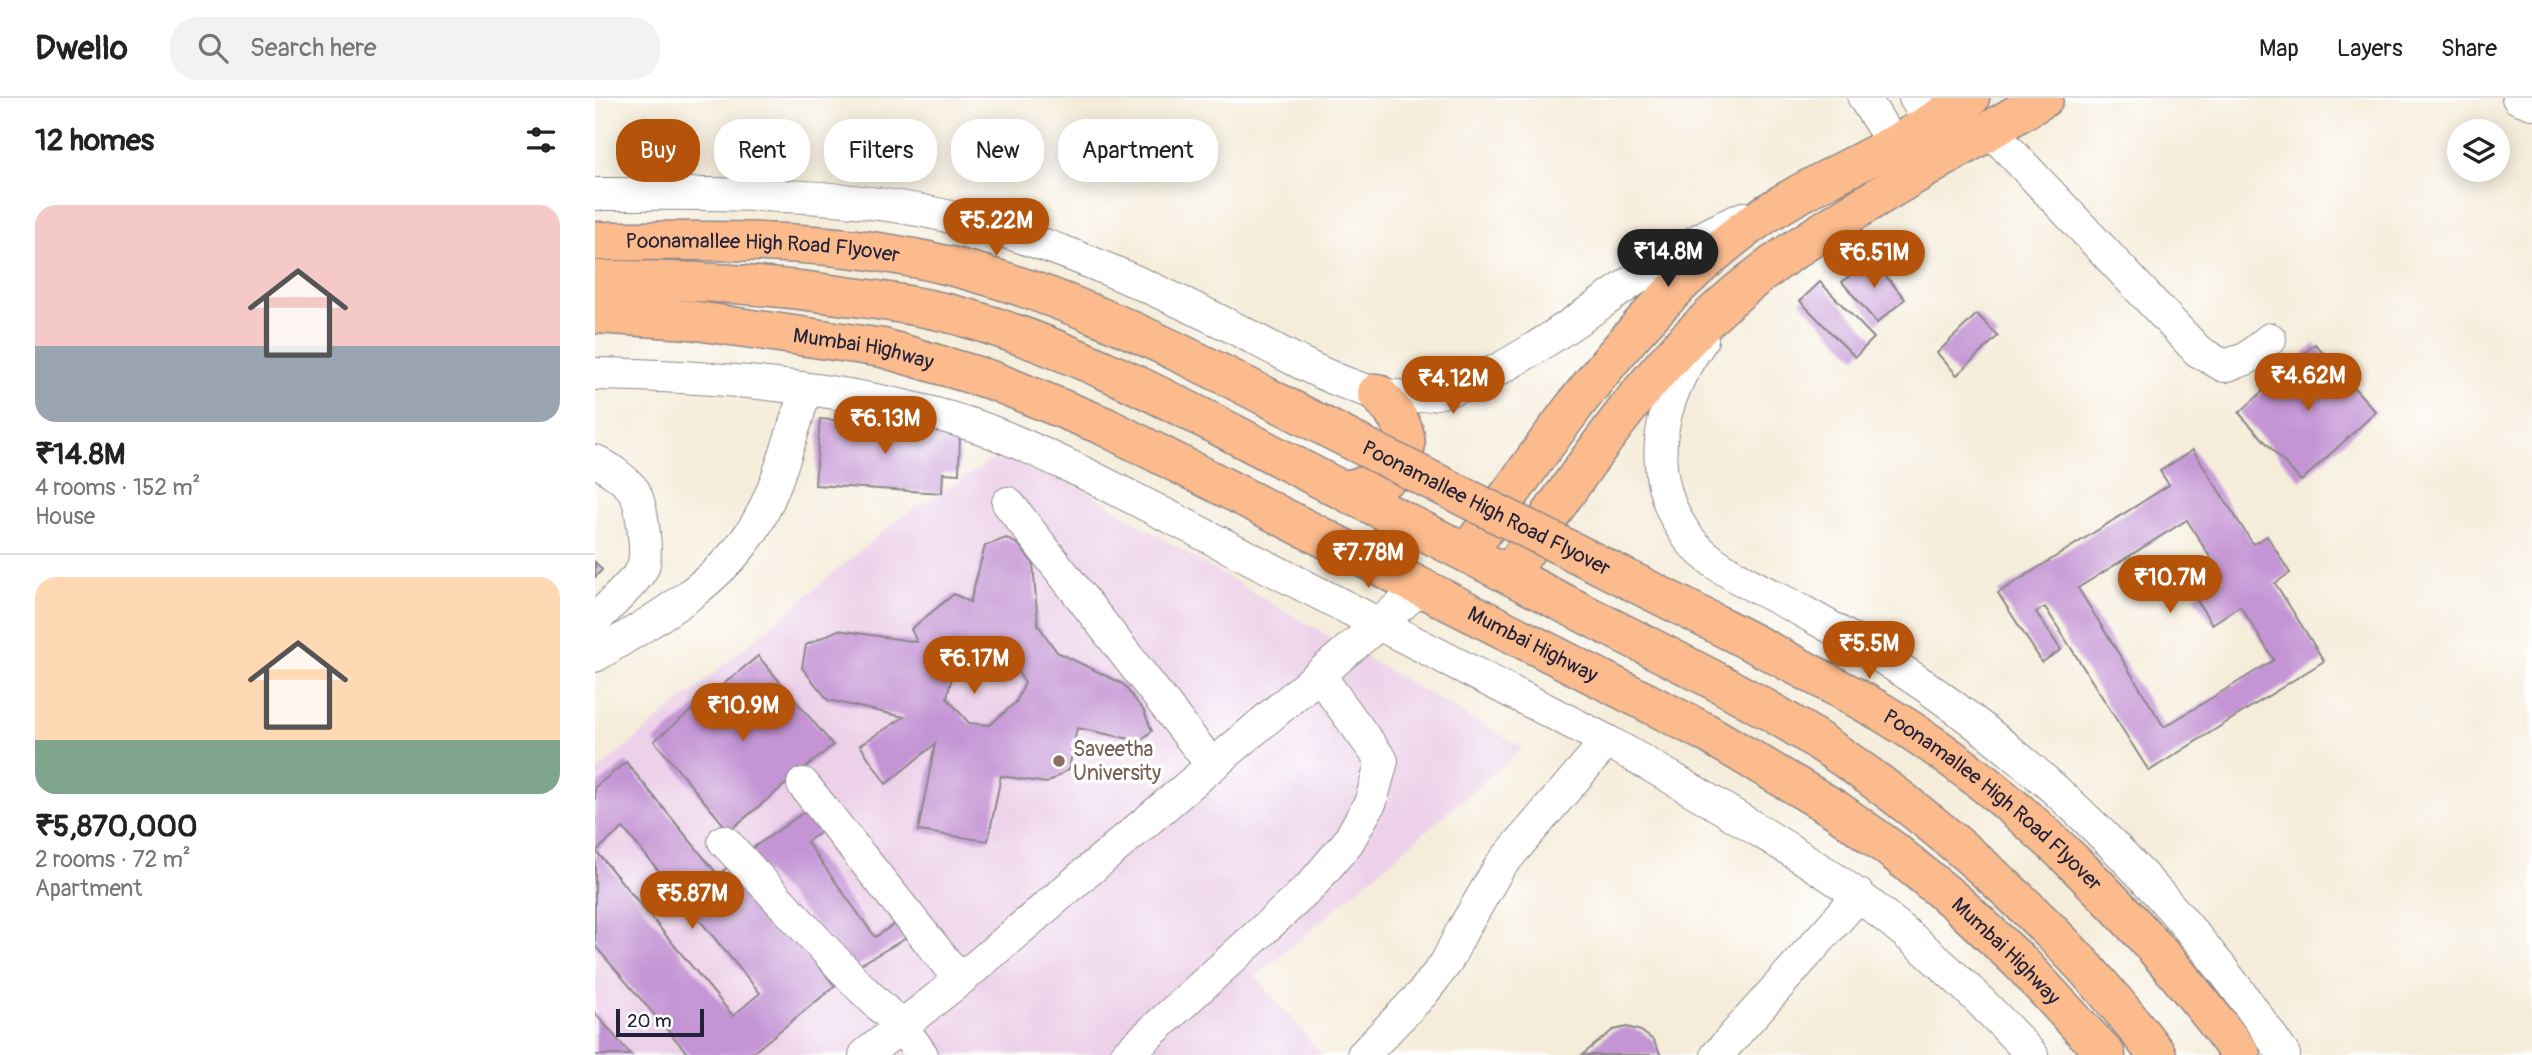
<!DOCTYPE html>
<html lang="en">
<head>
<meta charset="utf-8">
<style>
	:root { --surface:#fff; --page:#f2f2f2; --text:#222; --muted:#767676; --line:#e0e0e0; --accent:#b45309 }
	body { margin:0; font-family:Pangolin,sans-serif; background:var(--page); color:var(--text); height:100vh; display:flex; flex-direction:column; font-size:26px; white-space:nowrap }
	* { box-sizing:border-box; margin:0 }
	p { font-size:23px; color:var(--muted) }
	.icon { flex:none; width:38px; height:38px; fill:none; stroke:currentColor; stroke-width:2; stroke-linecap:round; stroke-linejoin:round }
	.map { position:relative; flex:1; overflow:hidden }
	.drawer { display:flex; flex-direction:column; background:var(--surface); width:595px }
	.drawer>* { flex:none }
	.guide { position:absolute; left:21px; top:21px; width:665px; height:63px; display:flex; gap:14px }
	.fabs { position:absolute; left:1852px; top:21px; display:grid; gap:14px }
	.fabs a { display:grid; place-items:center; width:63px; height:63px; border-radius:50%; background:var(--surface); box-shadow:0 4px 18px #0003; font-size:35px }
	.scale { position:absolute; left:21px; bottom:18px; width:88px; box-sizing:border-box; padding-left:7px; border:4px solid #22223b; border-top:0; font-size:19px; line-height:24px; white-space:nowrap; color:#22223b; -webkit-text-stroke:5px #fff; paint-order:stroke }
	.price { position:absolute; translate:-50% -60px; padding:0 16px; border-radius:24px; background:var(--accent); color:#fff; font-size:23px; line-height:46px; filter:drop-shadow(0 2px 4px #0008) }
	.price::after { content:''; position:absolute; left:50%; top:42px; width:21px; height:16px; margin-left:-10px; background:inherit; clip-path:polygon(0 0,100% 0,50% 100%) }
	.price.active { background:#222; color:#fff }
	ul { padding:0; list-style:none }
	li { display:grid; align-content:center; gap:14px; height:371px; padding:0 35px }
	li+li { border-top:2px solid var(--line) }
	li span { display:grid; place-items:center; height:217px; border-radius:21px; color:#555 }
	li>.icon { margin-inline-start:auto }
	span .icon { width:126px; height:126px; fill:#fffc; stroke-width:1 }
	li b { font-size:30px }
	h2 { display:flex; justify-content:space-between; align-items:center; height:84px; padding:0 35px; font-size:30px }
	.chip { padding:0 24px; border-radius:28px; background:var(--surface); box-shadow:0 4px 18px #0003; font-size:24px; line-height:63px }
	.chip.active { background:var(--accent); color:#fff }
	header { display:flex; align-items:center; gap:42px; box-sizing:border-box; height:98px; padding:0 35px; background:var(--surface); border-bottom:2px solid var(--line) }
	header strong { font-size:33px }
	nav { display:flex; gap:38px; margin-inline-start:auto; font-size:24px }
	.search { width:490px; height:63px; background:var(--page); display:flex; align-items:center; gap:18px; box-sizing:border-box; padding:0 24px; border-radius:28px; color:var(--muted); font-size:26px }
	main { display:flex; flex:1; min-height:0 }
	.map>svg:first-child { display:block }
</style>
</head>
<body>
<header>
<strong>Dwello</strong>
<div class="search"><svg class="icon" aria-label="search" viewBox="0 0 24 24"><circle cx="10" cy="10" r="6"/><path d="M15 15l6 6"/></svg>Search here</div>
<nav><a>Map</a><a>Layers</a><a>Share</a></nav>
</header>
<main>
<section class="drawer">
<h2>12 homes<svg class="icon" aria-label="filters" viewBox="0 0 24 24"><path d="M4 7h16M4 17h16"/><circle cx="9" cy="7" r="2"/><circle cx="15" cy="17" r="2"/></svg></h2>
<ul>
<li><span style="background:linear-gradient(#f6c9c9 65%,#9aa5b1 0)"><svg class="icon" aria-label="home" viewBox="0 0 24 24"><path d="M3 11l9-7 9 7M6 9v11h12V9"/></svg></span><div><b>₹14.8M</b><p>4 rooms · 152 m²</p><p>House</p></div></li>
<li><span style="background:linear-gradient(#ffd9b3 75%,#7fa58c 0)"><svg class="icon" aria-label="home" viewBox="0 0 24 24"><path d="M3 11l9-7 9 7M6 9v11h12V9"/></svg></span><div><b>₹5,870,000</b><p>2 rooms · 72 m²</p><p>Apartment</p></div></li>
</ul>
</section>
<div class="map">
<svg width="1937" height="957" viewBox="0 0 1937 957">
	<rect width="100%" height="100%" fill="#fff"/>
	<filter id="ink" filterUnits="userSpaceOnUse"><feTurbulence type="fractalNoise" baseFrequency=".0143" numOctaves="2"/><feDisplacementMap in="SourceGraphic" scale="14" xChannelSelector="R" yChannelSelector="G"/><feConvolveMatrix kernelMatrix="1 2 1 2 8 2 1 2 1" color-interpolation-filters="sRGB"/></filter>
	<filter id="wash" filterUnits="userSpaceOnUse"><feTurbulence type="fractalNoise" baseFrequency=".00686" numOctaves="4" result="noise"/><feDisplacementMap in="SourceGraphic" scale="28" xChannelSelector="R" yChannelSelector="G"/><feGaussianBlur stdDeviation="1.57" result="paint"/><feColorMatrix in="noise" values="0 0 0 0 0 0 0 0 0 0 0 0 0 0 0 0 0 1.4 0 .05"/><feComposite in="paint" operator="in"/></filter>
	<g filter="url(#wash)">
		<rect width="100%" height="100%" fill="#f5edda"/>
		<path fill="#edd1e9" d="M419 348 614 469 928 650 661 878 727 957H0V675L303 421Z"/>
		<g id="blocks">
			<path fill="#c494d4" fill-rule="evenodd" d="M1276 160 1310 201 1282 225 1247 184Z
				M1225 184 1279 240 1260 259 1205 203Z
				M1382 216 1403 238 1362 277 1342 255Z
				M1720 246 1781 314 1706 383 1644 315Z
				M225 321 365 333 364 376 348 375 347 395 220 387Z
				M1598 352 1658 446 1672 438 1695 475 1680 485 1729 563 1554 673 1450 509 1441 514 1466 552 1447 564 1403 495 1574 387 1565 373ZM1592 422 1628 480 1599 498 1617 526 1645 508 1679 562 1569 629 1483 490Z
				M411 440 424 447 438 465 443 527 462 554 528 586 549 613 557 633 545 643 482 630 474 671 452 685 406 678 393 743 323 733 340 646 291 686 265 647 309 619 233 602 207 570 211 547 243 532 322 544 316 531 359 496 375 504 390 448ZM390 550 409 552 430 585 421 604 395 627 374 625 352 600 358 574Z
				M0 464 7 472 0 479Z
				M163 558 238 647 134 733 59 643Z
				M31 664 123 777 139 764 240 888 155 957H94L0 848V689ZM28 730 165 895 138 918 1 753Z
				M215 710 230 731 212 744 280 839 303 824 313 839 261 869 152 754Z
				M0 915 36 957H0Z
				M1032 929 1046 933 1058 942 1066 957H987L1018 932Z"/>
		</g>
	</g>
	<g filter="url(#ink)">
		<use href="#blocks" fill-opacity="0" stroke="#8c888a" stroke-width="2"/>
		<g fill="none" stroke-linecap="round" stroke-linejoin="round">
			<defs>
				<path id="minor" d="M1269 0 1299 47
					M1320 0 1335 25
					M1923 0 1937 5
					M1395 32 1603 253 1629 268 1651 261 1675 241
					M0 96C118 96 249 92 364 121 456 144 544 183 629 225 676 248 732 283 781 295 803 300 828 299 849 293 887 284 921 262 954 241 1018 199 1077 150 1148 120
					M1107 242C1064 302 1047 374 1092 438 1115 471 1172 494 1207 513 1250 537 1293 562 1333 590 1472 688 1595 816 1689 957
					M0 276C123 278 264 289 381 328 418 341 453 358 489 375L1012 643C1057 668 1101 694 1145 721 1185 746 1227 770 1265 799 1328 846 1384 899 1437 957
					M0 363C9 366 33 384 39 393 47 407 53 454 48 469 45 479 9 512 0 523
					M413 405 616 666
					M0 558C55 524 117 491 155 436 180 401 197 333 211 291
					M208 686 365 882
					M129 743 266 890 307 929 327 957
					M270 957 365 882 826 490
					M531 957 714 790 753 744 776 703 787 663 724 577
					M768 957 827 896 851 865 867 833 905 768 1012 643
					M1122 957 1264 797"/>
				<path id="major" d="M872 455C957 340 1037 213 1155 127 1199 95 1250 73 1298 47 1325 33 1350 16 1375 0
					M914 476C980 383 1042 284 1128 207 1179 161 1240 125 1299 89 1349 60 1399 30 1449 0"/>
				<g id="highway">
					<path id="s1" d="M0 143C98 143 206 140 302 157 464 184 608 267 752 340"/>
					<path d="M0 182C84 181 168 186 251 198 293 203 335 209 375 221 510 261 633 335 759 398 847 442 935 488 1023 533 1092 568 1163 603 1228 646 1352 729 1473 837 1562 957"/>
					<path id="s2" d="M0 216 95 222 288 250 399 283 509 328 1110 634 1240 711 1296 751 1361 804 1425 864 1511 957"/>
					<path d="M748 392C764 389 780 387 794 378 799 375 801 371 804 366 821 339 801 314 782 295"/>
					<path id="s3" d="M1086 508C1154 543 1222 577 1288 615 1424 696 1553 830 1646 957"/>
				</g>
			</defs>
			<use href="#minor" stroke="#8c888a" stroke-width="34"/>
			<use href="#major" stroke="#8c888a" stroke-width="41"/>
			<use href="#highway" stroke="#8c888a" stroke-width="41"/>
			<use href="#minor" stroke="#fff" stroke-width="32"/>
			<use href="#major" stroke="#fbbb8d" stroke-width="38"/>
			<use href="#highway" stroke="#fbbb8d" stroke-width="38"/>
			<defs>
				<g id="highway-bridge">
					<path id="s4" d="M752 340 1086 508"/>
				</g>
			</defs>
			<use href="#highway-bridge" stroke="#8c888a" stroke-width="41" stroke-linecap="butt"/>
			<use href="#highway-bridge" stroke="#fbbb8d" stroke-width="38"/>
		</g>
	</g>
	<circle fill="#8d6e63" stroke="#fff" stroke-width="2.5" cx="464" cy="663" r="7"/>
	<g text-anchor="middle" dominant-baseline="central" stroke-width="7" stroke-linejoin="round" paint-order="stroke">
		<g font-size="21" fill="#22223b" stroke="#fff">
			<text stroke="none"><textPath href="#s1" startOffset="168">Poonamallee High Road Flyover</textPath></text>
			<text stroke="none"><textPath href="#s2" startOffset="271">Mumbai Highway</textPath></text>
			<text stroke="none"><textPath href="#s4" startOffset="156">Poonamallee High Road Flyover</textPath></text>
			<text stroke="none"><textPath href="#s2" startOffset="1006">Mumbai Highway</textPath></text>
			<text stroke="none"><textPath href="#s3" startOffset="369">Poonamallee High Road Flyover</textPath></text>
			<text stroke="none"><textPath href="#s2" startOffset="1573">Mumbai Highway</textPath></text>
		</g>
		<g font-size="21" fill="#785e54" stroke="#fff" text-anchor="start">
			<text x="478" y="651">Saveetha<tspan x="478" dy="24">University</tspan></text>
		</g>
	</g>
</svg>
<div class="fabs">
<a><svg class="icon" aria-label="layers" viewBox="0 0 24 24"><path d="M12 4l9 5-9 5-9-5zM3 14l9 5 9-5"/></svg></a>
</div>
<div class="scale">20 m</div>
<b class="price" style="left:401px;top:160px">₹5.22M</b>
<b class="price active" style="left:1073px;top:191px">₹14.8M</b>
<b class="price" style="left:1279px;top:192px">₹6.51M</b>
<b class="price" style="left:1713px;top:315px">₹4.62M</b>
<b class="price" style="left:858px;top:318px">₹4.12M</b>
<b class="price" style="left:290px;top:358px">₹6.13M</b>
<b class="price" style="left:773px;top:492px">₹7.78M</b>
<b class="price" style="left:1575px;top:517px">₹10.7M</b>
<b class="price" style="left:1274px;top:583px">₹5.5M</b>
<b class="price" style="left:379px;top:598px">₹6.17M</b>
<b class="price" style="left:148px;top:645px">₹10.9M</b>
<b class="price" style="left:97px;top:833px">₹5.87M</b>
<div class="guide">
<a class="chip active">Buy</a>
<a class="chip">Rent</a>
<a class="chip">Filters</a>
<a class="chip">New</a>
<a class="chip">Apartment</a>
</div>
</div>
</main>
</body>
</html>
